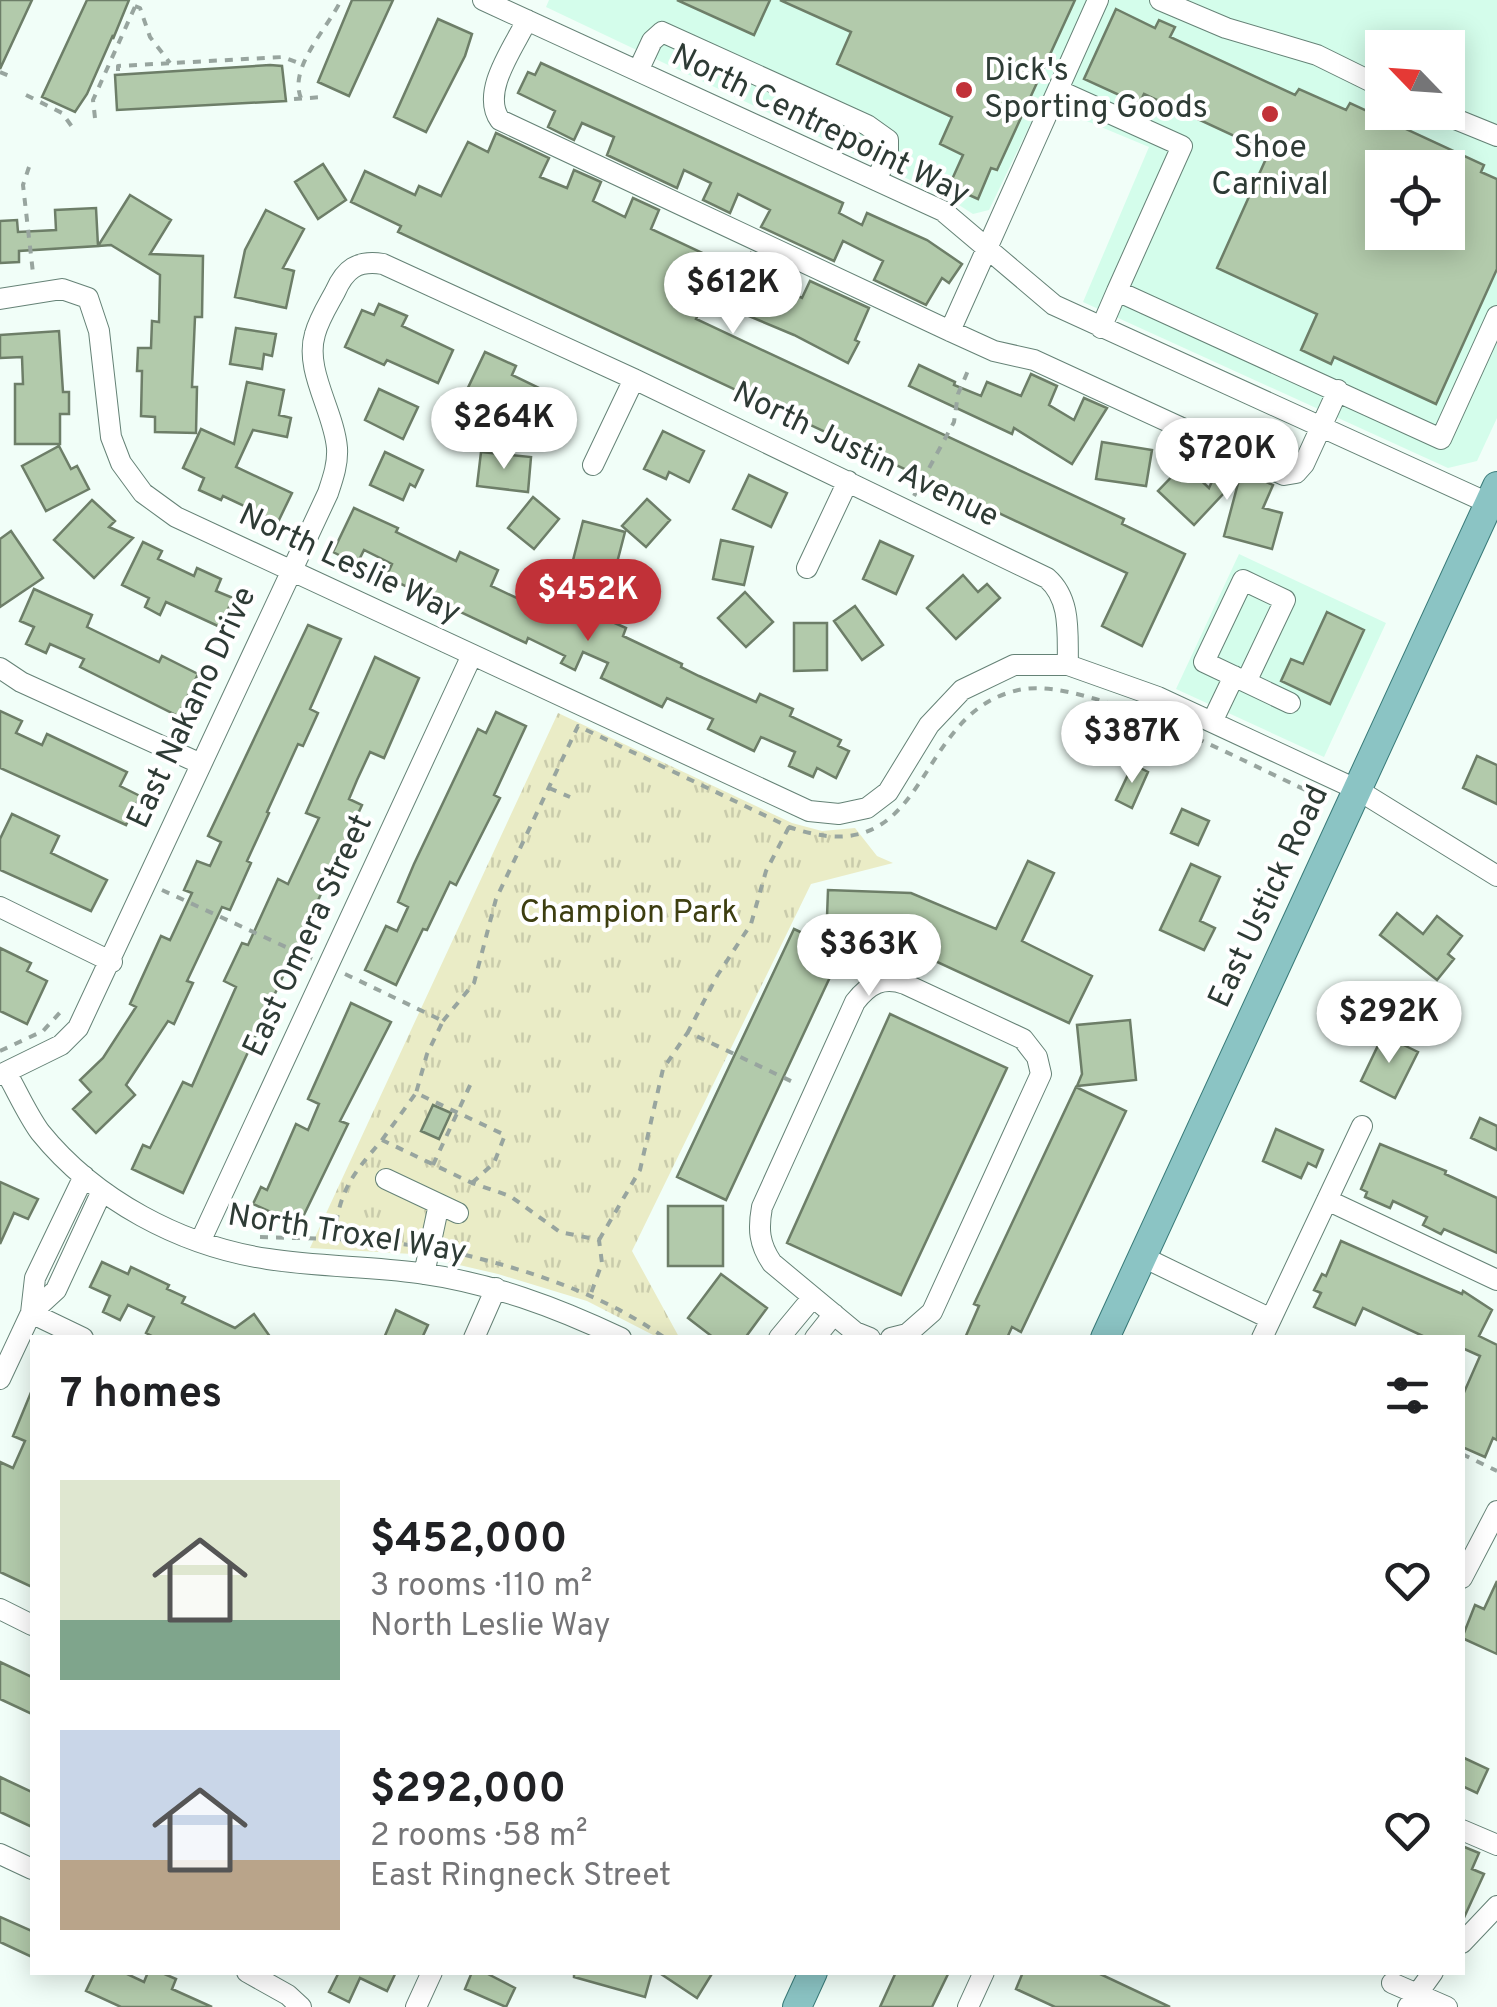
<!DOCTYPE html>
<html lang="en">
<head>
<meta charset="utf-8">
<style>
	:root { --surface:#fff; --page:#f2f2f2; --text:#202124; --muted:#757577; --accent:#c13138 }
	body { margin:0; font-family:Overpass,sans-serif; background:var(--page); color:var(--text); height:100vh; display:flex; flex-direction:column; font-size:38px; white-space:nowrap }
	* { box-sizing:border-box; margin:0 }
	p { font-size:32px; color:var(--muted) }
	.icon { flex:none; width:55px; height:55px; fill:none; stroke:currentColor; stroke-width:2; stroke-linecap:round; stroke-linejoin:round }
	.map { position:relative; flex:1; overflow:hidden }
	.details { position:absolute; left:30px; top:1335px; width:1435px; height:640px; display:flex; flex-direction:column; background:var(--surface); border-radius:0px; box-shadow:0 5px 25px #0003 }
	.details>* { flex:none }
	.needle { width:65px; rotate:295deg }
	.tools { position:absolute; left:1365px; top:30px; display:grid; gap:20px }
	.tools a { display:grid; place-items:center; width:100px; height:100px; border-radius:0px; background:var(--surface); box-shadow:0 5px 25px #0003; font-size:50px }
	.price { position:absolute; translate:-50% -85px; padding:0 22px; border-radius:35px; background:#fff; color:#222; font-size:32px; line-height:65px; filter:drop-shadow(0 2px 5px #0008) }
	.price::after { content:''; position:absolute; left:50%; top:60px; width:30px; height:22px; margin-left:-15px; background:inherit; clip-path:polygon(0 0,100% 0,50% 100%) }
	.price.current { background:var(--accent); color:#fff }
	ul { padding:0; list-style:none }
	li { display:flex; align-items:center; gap:30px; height:250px; padding:0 30px }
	li span { display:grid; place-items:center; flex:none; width:280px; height:200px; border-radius:0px; color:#555 }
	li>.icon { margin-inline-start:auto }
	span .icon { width:120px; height:120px; fill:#fffc; stroke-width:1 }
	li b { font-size:42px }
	h2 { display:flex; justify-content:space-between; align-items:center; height:120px; padding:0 30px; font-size:42px }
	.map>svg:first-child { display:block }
</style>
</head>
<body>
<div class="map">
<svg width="1497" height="2007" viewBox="0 0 1497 2007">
	<defs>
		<pattern id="park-tufts" width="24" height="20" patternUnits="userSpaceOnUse" patternTransform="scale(2.5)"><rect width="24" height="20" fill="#eaecc6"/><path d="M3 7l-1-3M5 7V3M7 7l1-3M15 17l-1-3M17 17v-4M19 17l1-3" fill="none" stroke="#c9cbab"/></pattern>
	</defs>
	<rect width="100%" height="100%" fill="#f1fef8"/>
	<path fill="#d4fdeb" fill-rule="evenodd" d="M549 0H1497V418L1477 461 1448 468 1083 302 1149 147 1041 102 989 210 973 214 948 198 546 7ZM1382 48H1448V112H1382ZM1382 168H1448V232H1382Z
		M1239 554 1386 623 1324 757 1176 689Z"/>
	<path fill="url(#park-tufts)" d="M558 713 792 823 822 831 855 828 877 856 893 863 811 884 632 1251 679 1337H657L587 1301 498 1274 412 1254 310 1248Z"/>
	<path fill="#b2caab" stroke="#6d7e68" stroke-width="2.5" fill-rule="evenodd" d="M0 0H32L0 69Z
		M87 0H129L113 39V35L87 94 75 112 42 97Z
		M352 0H393L349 96 318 82Z
		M677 0H770L754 35Z
		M780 0H1075L997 170 991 168 978 199 949 186 963 155 940 144 952 117 837 64 851 32Z
		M1116 9 1155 28 1159 20 1175 27 1170 37 1295 95 1299 89 1346 110 1350 103 1484 165 1481 172 1497 179V269L1436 404 1334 357 1331 364 1301 350 1317 314 1217 268 1269 152 1144 94 1139 104 1084 79ZM1382 168H1448V232H1382Z
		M438 19 472 34 465 56 426 132 394 117Z
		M541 63 843 203 839 213 862 225 867 213 927 240 962 264 949 283 942 278 926 305 874 280 883 261 843 241 834 261 761 227 770 210 738 194 730 213 703 200 711 183 684 170 677 188 607 155 614 137 582 123 574 140 548 127 555 111 518 93 528 72 535 75Z
		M270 65 282 66 286 101 117 110 115 75Z
		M496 133 549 158 540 177 567 188 574 170 601 182 593 201 625 217 633 198 659 210 651 229 743 272 751 253 777 265 769 284 802 298 810 281 869 308 855 340 859 342 848 363 794 335 706 298 696 319 1124 519 1122 524 1185 554 1142 646 1102 626 1127 573 398 232 401 226 351 202 365 171 415 195 419 186 441 196 468 142 488 152Z
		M323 164 346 200 318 219 295 182Z
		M130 195 171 220 150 254 203 256 202 317H195L192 387H197L196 433 155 432V417L141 416 142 371H137L138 348H151L152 321 159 322 160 275 111 245 98 246Z
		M96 208 98 246 19 251V262L0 263V221L17 220 18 232 56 230 55 210Z
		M266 210 304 229 283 268 294 271 286 308 235 297 245 250Z
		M379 304 407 316 402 326 453 350 438 383 387 360 384 365 345 347 362 310 374 315Z
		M236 328 276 334 272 356 264 354 262 369 230 364Z
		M59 331 63 392H69V414H60V444H15V384H23L22 357 0 358V335Z
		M485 352 516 366 512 375 564 400 550 430 466 392Z
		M919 365 955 382 954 385 981 396 987 382 1021 396 1031 374 1057 386 1049 405 1074 420 1084 398 1107 408 1072 464 1014 428 1012 434 909 386Z
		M247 382 284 390 279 415 291 418 287 437 253 430 236 467 292 493 278 522 223 496 221 500 199 490 204 478 183 468 201 429 234 444Z
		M379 389 418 407 403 439 365 420Z
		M663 431 704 451 689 482 669 472 666 479 644 469Z
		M1102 442 1152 450 1146 486 1096 479Z
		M59 446 71 469 77 466 89 489 46 511 22 466Z
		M385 452 423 470 415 487 410 484 403 500 370 485Z
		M481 452 531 457 528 492 477 486Z
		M1221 461 1273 485 1263 508 1282 513 1272 549 1224 536 1240 476 1194 525 1158 491 1184 464 1209 488Z
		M749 475 787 493 771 527 733 509Z
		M533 497 559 519 534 549 508 528Z
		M647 499 670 520 646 547 622 526Z
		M92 500 115 521 109 527 133 538 94 578 54 540Z
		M354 508 398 528 396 532 456 561 460 552 498 570 491 586 558 617 565 601 626 628 623 636 682 664 681 667 699 676 756 702 760 694 793 709 790 716 841 740 838 746 849 751 836 778 817 768 813 777 789 766 795 752 761 737 754 751 708 729 713 719 667 698 662 707 601 678 608 663 583 652 575 670 561 663 565 656 528 638 526 643 386 577 392 564 364 550 357 564 333 552Z
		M583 521 625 532 612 582 570 572Z
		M11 531 43 578 0 607V539Z
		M721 540 753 547 744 585 713 579Z
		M880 541 913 556 896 594 863 579Z
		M143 542 162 551 158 559 194 576 197 568 221 579 216 591 233 598 220 627 166 602 160 615 145 607 149 598 122 585Z
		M963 575 978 592 987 584 1000 598 956 639 927 608Z
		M34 589 92 615 87 627 159 662 162 656 198 674 178 716 80 667 84 659 50 644 46 653 26 644 34 627 20 621Z
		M745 592 773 622 746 647 718 618Z
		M855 606 883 645 862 660 834 621Z
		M1327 612 1364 630 1330 704 1281 681 1291 659 1303 664Z
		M794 623H827V670L794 671Z
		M308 625 341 639 310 709 318 713 303 746 298 744 267 812 269 813 247 861 251 863 230 910 222 907 187 981 193 983 174 1024 168 1021 126 1085 135 1095 96 1133 73 1109 91 1092 80 1080 103 1058 136 1007 130 1004 161 936 170 940 192 893 184 890 197 861 210 866 221 842 208 836Z
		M375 657 419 678 384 758 370 752 357 780 349 799 362 805 183 1193 132 1169 143 1145 150 1148 183 1082 192 1086 236 987 224 981 242 943 248 945 278 879 288 884 319 818 306 813Z
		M0 711 22 721 16 733 42 745 47 734 127 772 120 786 140 796 126 825 0 768Z
		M496 712 526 726 494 795 500 798 456 885 450 882 427 930 423 929 396 985 365 970 386 926 397 931 408 907 398 902 414 864 478 729 486 733Z
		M1477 756 1497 765V804L1463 788Z
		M1133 764 1148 772 1132 808 1116 800Z
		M1182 809 1209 821 1198 845 1171 833Z
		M12 814 59 836 51 853 107 880 91 911 0 870V839Z
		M1028 861 1054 873 1022 941 1092 976 1069 1023 905 947 845 945 726 1200 677 1177 794 929 826 944 828 890 911 893 996 929Z
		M1191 864 1220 877 1200 921 1215 928 1204 950 1160 930Z
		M1397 913 1423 934 1437 916 1462 936 1448 954 1454 959 1437 980 1380 935Z
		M0 948 31 963 27 971 47 981 27 1024 0 1011Z
		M351 1003 391 1022 340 1121 348 1124 299 1225 253 1204 261 1187 267 1190 296 1124 308 1130 319 1104 308 1099Z
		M890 1014 1007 1068 901 1295 787 1243Z
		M1130 1020 1136 1080 1077 1086 1082 1074 1077 1025Z
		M1383 1035 1418 1052 1395 1098 1361 1081Z
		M1076 1087 1126 1111 1021 1332 1012 1327 1007 1338H965L979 1306 974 1304Z
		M433 1105 451 1113 439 1139 421 1131Z
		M1480 1118 1497 1126V1150L1471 1138Z
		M1276 1129 1323 1150 1316 1167 1308 1163 1301 1178 1263 1161Z
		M1380 1144 1446 1171 1445 1174 1497 1198V1253L1444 1229 1441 1234 1423 1225 1427 1217 1393 1201 1390 1208 1365 1197 1367 1192 1361 1189Z
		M0 1182 38 1199 28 1219 14 1213 0 1244Z
		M668 1206H723V1266H668Z
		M1341 1241 1462 1294 1463 1291 1492 1310 1479 1336 1497 1345V1440L1493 1438 1485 1457 1462 1447V1397L1480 1356 1462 1348V1338H1427L1363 1308 1355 1325 1314 1307 1321 1293 1314 1290 1322 1274 1326 1276Z
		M102 1262 128 1274 131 1267 169 1285 167 1289 185 1297 182 1303 235 1328 254 1314 271 1338H156L146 1333 154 1317 128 1305 120 1320 103 1312 110 1296 90 1287Z
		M721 1274 767 1308 745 1338H714L688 1318Z
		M396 1310 428 1325 422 1338H384Z
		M32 1390V1587L0 1572V1462L13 1468 25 1441 13 1436Z
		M1497 1581V1654L1462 1638 1475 1605 1484 1609Z
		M0 1662 32 1677V1714L0 1699Z
		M1462 1757 1488 1769 1477 1793 1462 1786Z
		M0 1777 32 1792V1827L0 1812Z
		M1462 1846 1479 1853 1472 1869 1484 1874 1462 1922Z
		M0 1917 32 1931V1957L0 1942Z
		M95 1972H123L144 1982 148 1972H160L176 1979 172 1989 212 2007H121L86 1991Z
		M339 1972H396L387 1991 360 1978 349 2002 329 1992Z
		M472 1972H484L515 1988 506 2007 465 1989Z
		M574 1972H652L645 1997 574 1977Z
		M658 1972H713L697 1998Z
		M896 1972H949L932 2007H880Z
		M1023 1972H1096L1170 2007H1055L1016 1989Z"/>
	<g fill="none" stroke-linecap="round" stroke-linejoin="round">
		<defs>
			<path id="minor" d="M483 0 943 211 1054 305 1497 507
				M1160 0 1226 28 1317 55 1382 87
				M527 20C514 47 480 92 500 120L950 331 994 351 1034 360 1284 475 1296 473 1304 464 1338 390
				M638 71 652 41 662 32 867 125 888 140V155L876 180
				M1058 90 1182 146 1117 291
				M1438 112 1497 136
				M0 299 62 289 88 298 99 331 111 437 121 463 143 493 176 517 809 811 839 814 867 808 888 792 929 725 962 690 1014 665H1068L1158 697 1358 790 1497 876
				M1101 328 1117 291 1441 439 1497 316
				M950 331 1098 0
				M593 465 634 379
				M807 568 848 481
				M0 668 21 682 199 763
				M1246 682 1285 600 1243 580 1204 662 1290 703
				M1212 722 1234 676
				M0 907 112 962
				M6 1072C17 1091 27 1114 40 1132 95 1200 181 1246 268 1259 318 1267 369 1266 419 1273 491 1283 556 1307 621 1338
				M0 1075 61 1045 78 1028 328 493C333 478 338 464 337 448 334 411 304 370 315 334 319 319 328 305 335 292 345 269 357 260 383 264L634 379 1047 578C1072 600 1067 634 1068 665
				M84 1176 35 1278 31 1313 56 1290 102 1191
				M386 1179 458 1213
				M1327 1200 1497 1280
				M200 1242 472 655
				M1143 1257 1271 1319
				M424 1274 439 1204
				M474 1338 496 1288
				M779 1338 813 1297
				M815 1338 834 1314
				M870 1338 855 1332 772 1263C759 1244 758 1229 762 1207L855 1002C869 984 883 976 905 984L1023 1039 1037 1057 1041 1074 932 1312 907 1334 891 1338
				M1262 1338 1362 1126
				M0 1379 31 1313 83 1338
				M1462 1578 1497 1511
				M0 1609 32 1625
				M1462 1830 1497 1845
				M0 1854 32 1869
				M1462 1943 1497 1906
				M247 1972 288 1995 301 2007
				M1392 1983 1447 2007
				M416 2007 432 1972
				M968 2007 984 1972
				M1408 2007 1433 1972"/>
			<path id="major" d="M1105 1338 1497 486
				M797 2007 813 1972"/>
		</defs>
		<use href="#minor" stroke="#658276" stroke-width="22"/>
		<use href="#major" stroke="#387a78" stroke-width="30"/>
		<path stroke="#98a59f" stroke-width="4" stroke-dasharray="8 8" stroke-linecap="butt" d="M135 6 140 8 150 37 170 63
			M118 71V66L283 57 296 62 301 68
			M0 72 14 78
			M26 95 62 113 73 128
			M301 98C288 68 328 28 341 0
			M294 99 323 97
			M95 118 93 100 138 0
			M29 167 23 185 33 273
			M914 496 954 422 958 394 970 366
			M549 788 570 797
			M789 827 766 871 751 924 717 976 688 1032 797 1084
			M162 890 312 959
			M345 974 443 1021 427 1054 416 1093
			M443 1021 474 983 496 899 578 726 789 827C936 878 909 708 1024 689 1091 679 1246 763 1310 792L1313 801
			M0 1051 43 1031 65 1007
			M382 1140 416 1093 505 1135 494 1163 472 1183
			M433 1165 473 1079
			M260 1237 369 1240 410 1245
			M334 1239C339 1191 351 1176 382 1140L472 1183 510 1196 560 1232 599 1240 602 1263 590 1296
			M599 1240 640 1170 663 1069 688 1032
			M449 1251C525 1269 600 1292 665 1338
			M1462 1454 1497 1471"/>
		<use href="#minor" stroke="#fff" stroke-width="20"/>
		<use href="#major" stroke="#8bc4c4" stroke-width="28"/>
	</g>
	<g fill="#c13138" stroke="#fff" stroke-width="4">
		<circle cx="964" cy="90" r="10"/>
		<circle cx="1270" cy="114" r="10"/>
	</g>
	<g text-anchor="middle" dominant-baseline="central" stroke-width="8" stroke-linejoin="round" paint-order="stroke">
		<g font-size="32" fill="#2e3b35" stroke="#fff" text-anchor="start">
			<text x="984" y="72">Dick's<tspan x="984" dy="37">Sporting Goods</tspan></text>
			<text x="1270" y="149" text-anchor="middle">Shoe<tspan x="1270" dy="37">Carnival</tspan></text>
		</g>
		<g font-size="32" fill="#2e3b35" stroke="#fff">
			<text transform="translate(820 126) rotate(26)">North Centrepoint Way</text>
			<text transform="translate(865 456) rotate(26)">North Justin Avenue</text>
			<text transform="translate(349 565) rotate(25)">North Leslie Way</text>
			<text transform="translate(193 708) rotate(-65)">East Nakano Drive</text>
			<text transform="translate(1270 897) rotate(-65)">East Ustick Road</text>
			<text transform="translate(309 936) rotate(-65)">East Omera Street</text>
			<text transform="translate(347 1235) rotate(9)">North Troxel Way</text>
		</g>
		<g font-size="32" fill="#3d3e10" stroke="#fff">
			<text x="629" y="914">Champion Park</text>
		</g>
	</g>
</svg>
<div class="tools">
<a><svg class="needle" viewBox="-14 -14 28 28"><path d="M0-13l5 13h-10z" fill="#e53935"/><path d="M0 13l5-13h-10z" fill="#757577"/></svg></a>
<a><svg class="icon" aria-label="locate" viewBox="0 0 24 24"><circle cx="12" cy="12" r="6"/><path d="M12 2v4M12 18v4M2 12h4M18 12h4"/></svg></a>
</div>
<b class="price" style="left:733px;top:337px">$612K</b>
<b class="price" style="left:504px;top:472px">$264K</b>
<b class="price" style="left:1227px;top:503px">$720K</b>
<b class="price current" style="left:588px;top:644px">$452K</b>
<b class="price" style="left:1132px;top:786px">$387K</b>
<b class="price" style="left:869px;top:999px">$363K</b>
<b class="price" style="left:1389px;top:1066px">$292K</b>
<section class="details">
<h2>7 homes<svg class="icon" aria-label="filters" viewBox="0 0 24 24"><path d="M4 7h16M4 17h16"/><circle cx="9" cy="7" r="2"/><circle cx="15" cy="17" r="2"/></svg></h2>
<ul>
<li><span style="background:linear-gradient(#dfe7d0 70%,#7fa58c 0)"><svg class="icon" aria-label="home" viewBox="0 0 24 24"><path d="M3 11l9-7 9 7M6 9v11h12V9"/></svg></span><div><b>$452,000</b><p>3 rooms · 110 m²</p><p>North Leslie Way</p></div><svg class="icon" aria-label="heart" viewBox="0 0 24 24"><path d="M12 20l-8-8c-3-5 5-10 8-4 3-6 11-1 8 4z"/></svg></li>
<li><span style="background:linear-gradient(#c9d6e8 65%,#b9a48a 0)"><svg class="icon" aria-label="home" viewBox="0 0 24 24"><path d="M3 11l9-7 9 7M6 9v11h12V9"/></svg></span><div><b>$292,000</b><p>2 rooms · 58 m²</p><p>East Ringneck Street</p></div><svg class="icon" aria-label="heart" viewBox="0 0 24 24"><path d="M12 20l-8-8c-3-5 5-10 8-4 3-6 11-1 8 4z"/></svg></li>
</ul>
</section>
</div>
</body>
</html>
